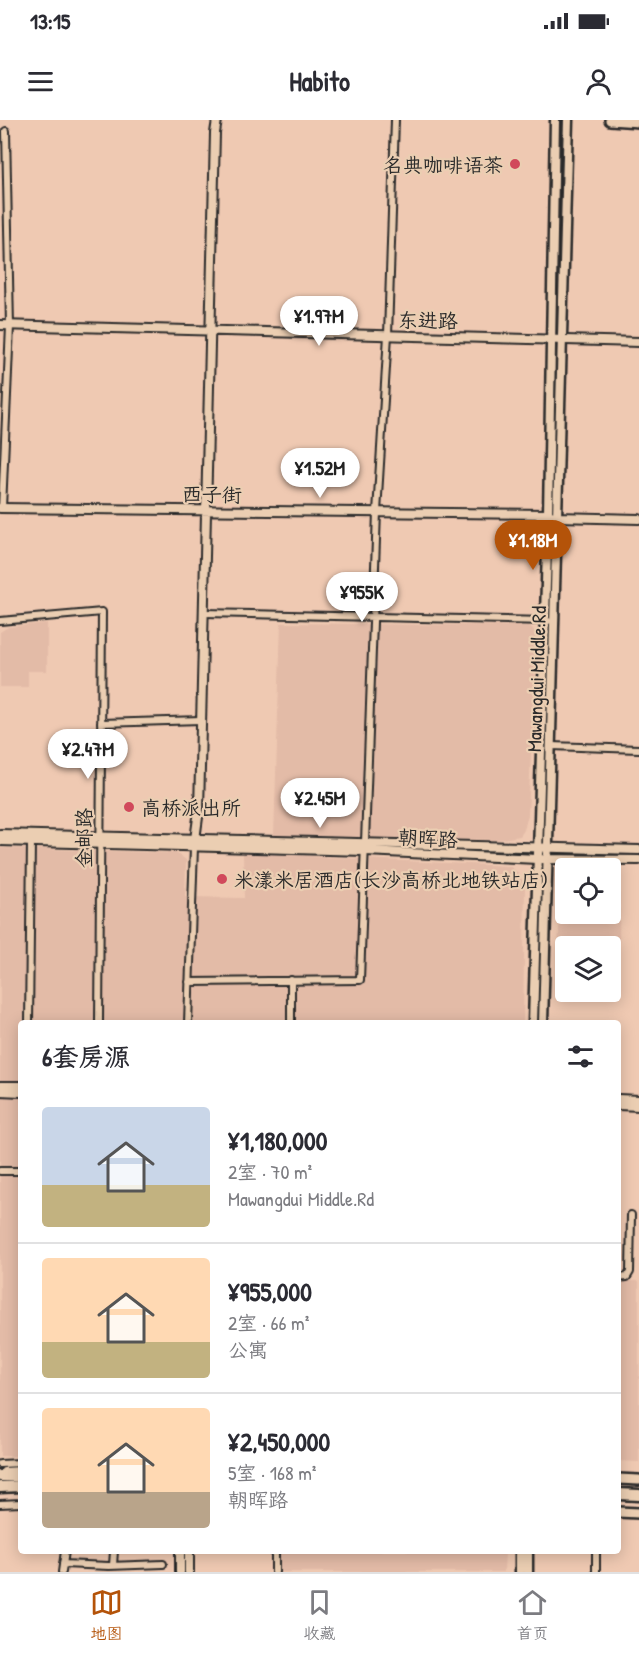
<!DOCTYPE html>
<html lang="zh">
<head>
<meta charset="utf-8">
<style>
	:root { --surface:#fff; --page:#f7f7f7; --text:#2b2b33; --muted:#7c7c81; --line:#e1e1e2; --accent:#b45309 }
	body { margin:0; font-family:"Patrick Hand","LXGW WenKai TC",sans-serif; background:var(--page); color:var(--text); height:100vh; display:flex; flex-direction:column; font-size:22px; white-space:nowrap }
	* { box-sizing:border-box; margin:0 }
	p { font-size:20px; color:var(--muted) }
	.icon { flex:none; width:33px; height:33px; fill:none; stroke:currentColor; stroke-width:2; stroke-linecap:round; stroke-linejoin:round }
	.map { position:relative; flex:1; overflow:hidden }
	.side { position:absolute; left:18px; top:900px; width:603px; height:534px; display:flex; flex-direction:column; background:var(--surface); border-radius:6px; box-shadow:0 3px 15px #0003 }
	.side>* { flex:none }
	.buttons { position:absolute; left:555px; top:738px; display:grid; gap:12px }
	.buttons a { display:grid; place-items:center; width:66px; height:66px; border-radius:6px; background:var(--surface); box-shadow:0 3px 15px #0003; font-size:30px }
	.price { position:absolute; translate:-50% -51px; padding:0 14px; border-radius:21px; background:#fff; color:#222; font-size:20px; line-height:39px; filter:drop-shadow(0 2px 3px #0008) }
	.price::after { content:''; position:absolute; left:50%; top:36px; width:18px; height:14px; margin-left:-9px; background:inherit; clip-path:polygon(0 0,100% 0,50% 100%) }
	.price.active { background:var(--accent); color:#fff }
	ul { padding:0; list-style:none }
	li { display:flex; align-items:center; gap:18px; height:150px; padding:0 24px }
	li+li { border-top:2px solid var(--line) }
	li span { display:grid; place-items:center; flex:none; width:168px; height:120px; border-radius:6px; color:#555 }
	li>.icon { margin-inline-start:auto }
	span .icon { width:72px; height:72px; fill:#fffc; stroke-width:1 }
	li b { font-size:26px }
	h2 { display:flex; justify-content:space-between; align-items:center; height:72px; padding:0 24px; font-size:26px }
	.status { display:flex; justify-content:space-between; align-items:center; height:42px; padding:0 30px; background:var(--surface); direction:ltr }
	.status svg { height:16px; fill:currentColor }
	header { display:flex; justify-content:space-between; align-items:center; height:78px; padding:0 24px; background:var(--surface); font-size:27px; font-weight:700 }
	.menu { display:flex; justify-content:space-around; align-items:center; height:84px; border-top:2px solid var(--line); background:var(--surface); font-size:16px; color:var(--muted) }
	.menu a { display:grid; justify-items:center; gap:3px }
	.menu .active { color:var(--accent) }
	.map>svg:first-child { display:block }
</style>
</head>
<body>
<div class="status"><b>13:15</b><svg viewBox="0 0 49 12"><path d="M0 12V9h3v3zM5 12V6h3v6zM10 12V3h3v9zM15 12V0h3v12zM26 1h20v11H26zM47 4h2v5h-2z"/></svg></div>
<header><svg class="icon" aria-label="menu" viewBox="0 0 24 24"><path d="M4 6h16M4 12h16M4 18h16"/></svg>Habito<svg class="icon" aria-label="person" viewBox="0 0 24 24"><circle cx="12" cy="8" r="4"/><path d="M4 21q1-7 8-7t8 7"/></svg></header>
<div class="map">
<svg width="639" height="1452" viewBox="0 0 639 1452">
	<rect width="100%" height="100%" fill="#efc9b2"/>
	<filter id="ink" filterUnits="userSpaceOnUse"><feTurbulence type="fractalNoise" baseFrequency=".0167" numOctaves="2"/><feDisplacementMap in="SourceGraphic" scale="12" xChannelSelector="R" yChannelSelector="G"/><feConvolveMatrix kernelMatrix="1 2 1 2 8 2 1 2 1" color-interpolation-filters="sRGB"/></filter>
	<g filter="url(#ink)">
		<path fill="#e3bba7" d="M47 503V551H28V567H0V512L8 507Z
			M281 503 529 506 533 509 537 516 528 695 524 710 520 716 496 720 274 716Z
			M0 728 176 733 186 740 185 777 244 778 243 733 509 746 517 752 525 764 523 903H21V962H0Z
			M611 751H620L619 831H611L610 826H566L565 829H558L561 773 565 758 566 794H610Z
			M0 977 21 978V1336H0Z
			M618 1161H639V1342L618 1341Z
			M280 1431H505L504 1452H280Z"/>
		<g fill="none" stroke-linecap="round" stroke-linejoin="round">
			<defs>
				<path id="minor" d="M2 388 10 206 6 11
					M204 493 548 501
					M0 501 102 492 99 903
					M101 603 201 600
					M551 626 639 629
					M189 862 360 860 377 392 388 215 395 0
					M29 903 31 722
					M188 903 194 727
					M291 903V860
					M0 1051H21
					M618 1158 627 1157 630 1152 631 1095
					M0 1344 21 1343
					M4 1351 21 1350
					M0 1384 21 1383
					M275 1431V1452
					M63 1444 109 1446 163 1444
					M113 1445 114 1431
					M62 1452 65 1431
					M596 1452V1431"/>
				<path id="tertiary" d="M0 205 639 222
					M0 388 548 394 557 397 639 399
					M0 714 639 730
					M0 721 365 731 537 739 639 740
					M194 727 199 690 215 13 217 0
					M0 966H21
					M0 971 21 972
					M618 979 639 980
					M618 985 639 986
					M180 1452V1431
					M189 1452V1431"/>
				<path id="secondary" d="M533 903 548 394 555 0
					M543 903 568 0
					M520 1452V1431
					M528 1452V1431"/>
				<path id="primary" d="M610 0 639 2
					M618 1359 639 1360
					M618 1392 639 1393"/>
				<path id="trunk" d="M0 1356H21
					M0 1367 21 1366
					M618 1374 639 1375"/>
			</defs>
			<use href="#minor" stroke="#2b2b2b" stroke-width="10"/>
			<use href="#tertiary" stroke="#2b2b2b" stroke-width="12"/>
			<use href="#secondary" stroke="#2b2b2b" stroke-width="13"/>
			<use href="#primary" stroke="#2b2b2b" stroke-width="14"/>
			<use href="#trunk" stroke="#2b2b2b" stroke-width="15"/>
			<use href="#minor" stroke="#ebceb2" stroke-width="6"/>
			<use href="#tertiary" stroke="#ebceb2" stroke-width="8"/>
			<use href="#secondary" stroke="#ebceb2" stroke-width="8"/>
			<use href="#primary" stroke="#ebceb2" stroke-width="9"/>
			<use href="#trunk" stroke="#ebceb2" stroke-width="10"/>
		</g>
	</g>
	<g fill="#d1495b" stroke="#ebceb2" stroke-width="2">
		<circle cx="515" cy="44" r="6"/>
		<circle cx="129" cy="687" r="6"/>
		<circle cx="222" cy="759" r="6"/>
	</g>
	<g text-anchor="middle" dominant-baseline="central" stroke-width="4.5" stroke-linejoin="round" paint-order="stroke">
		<g font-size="20" fill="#2b2b2b" stroke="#ebceb2" text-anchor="start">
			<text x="503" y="44" text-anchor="end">名典咖啡语茶</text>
			<text x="141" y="687">高桥派出所</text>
			<text x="234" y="759">米漾米居酒店(长沙高桥北地铁站店)</text>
		</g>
		<g font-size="20" fill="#2b2b2b" stroke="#ebceb2">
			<text transform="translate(428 200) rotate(1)">东进路</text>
			<text transform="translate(212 374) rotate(1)">西子街</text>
			<text transform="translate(536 559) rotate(-88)">Mawangdui Middle.Rd</text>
			<text transform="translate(83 718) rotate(-90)">金邮路</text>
			<text transform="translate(428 718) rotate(3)">朝晖路</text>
		</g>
	</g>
</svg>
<div class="buttons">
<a><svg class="icon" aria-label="locate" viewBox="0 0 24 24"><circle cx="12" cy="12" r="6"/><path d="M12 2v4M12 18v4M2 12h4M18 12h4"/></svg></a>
<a><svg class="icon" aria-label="layers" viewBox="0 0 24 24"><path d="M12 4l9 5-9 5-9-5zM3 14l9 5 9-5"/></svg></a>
</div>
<b class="price" style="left:319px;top:227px">¥1.97M</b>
<b class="price" style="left:320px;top:379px">¥1.52M</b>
<b class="price active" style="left:533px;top:451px">¥1.18M</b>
<b class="price" style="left:362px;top:503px">¥955K</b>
<b class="price" style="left:88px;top:660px">¥2.47M</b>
<b class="price" style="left:320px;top:709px">¥2.45M</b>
<section class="side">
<h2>6套房源<svg class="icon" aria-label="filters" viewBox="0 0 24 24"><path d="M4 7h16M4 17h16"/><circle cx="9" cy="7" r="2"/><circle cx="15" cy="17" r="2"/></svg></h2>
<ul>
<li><span style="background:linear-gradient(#c9d6e8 65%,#c2b280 0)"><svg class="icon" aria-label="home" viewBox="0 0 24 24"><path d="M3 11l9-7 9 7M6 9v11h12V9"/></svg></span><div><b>¥1,180,000</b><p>2室 · 70 m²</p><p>Mawangdui Middle.Rd</p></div></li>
<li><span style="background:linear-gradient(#ffd9b3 70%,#c2b280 0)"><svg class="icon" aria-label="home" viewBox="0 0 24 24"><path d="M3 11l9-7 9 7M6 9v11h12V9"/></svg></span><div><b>¥955,000</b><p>2室 · 66 m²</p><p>公寓</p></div></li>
<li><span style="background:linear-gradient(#ffd9b3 70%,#b9a48a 0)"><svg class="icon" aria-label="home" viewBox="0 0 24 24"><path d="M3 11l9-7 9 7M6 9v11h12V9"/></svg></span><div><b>¥2,450,000</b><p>5室 · 168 m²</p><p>朝晖路</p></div></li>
</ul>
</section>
</div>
<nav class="menu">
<a class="active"><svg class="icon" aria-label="map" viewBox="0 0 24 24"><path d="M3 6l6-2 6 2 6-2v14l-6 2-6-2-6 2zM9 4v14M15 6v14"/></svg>地图</a>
<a><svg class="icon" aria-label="saved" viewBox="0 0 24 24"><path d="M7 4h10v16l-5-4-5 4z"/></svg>收藏</a>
<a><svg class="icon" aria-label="home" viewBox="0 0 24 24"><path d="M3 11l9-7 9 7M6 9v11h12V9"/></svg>首页</a>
</nav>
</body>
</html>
